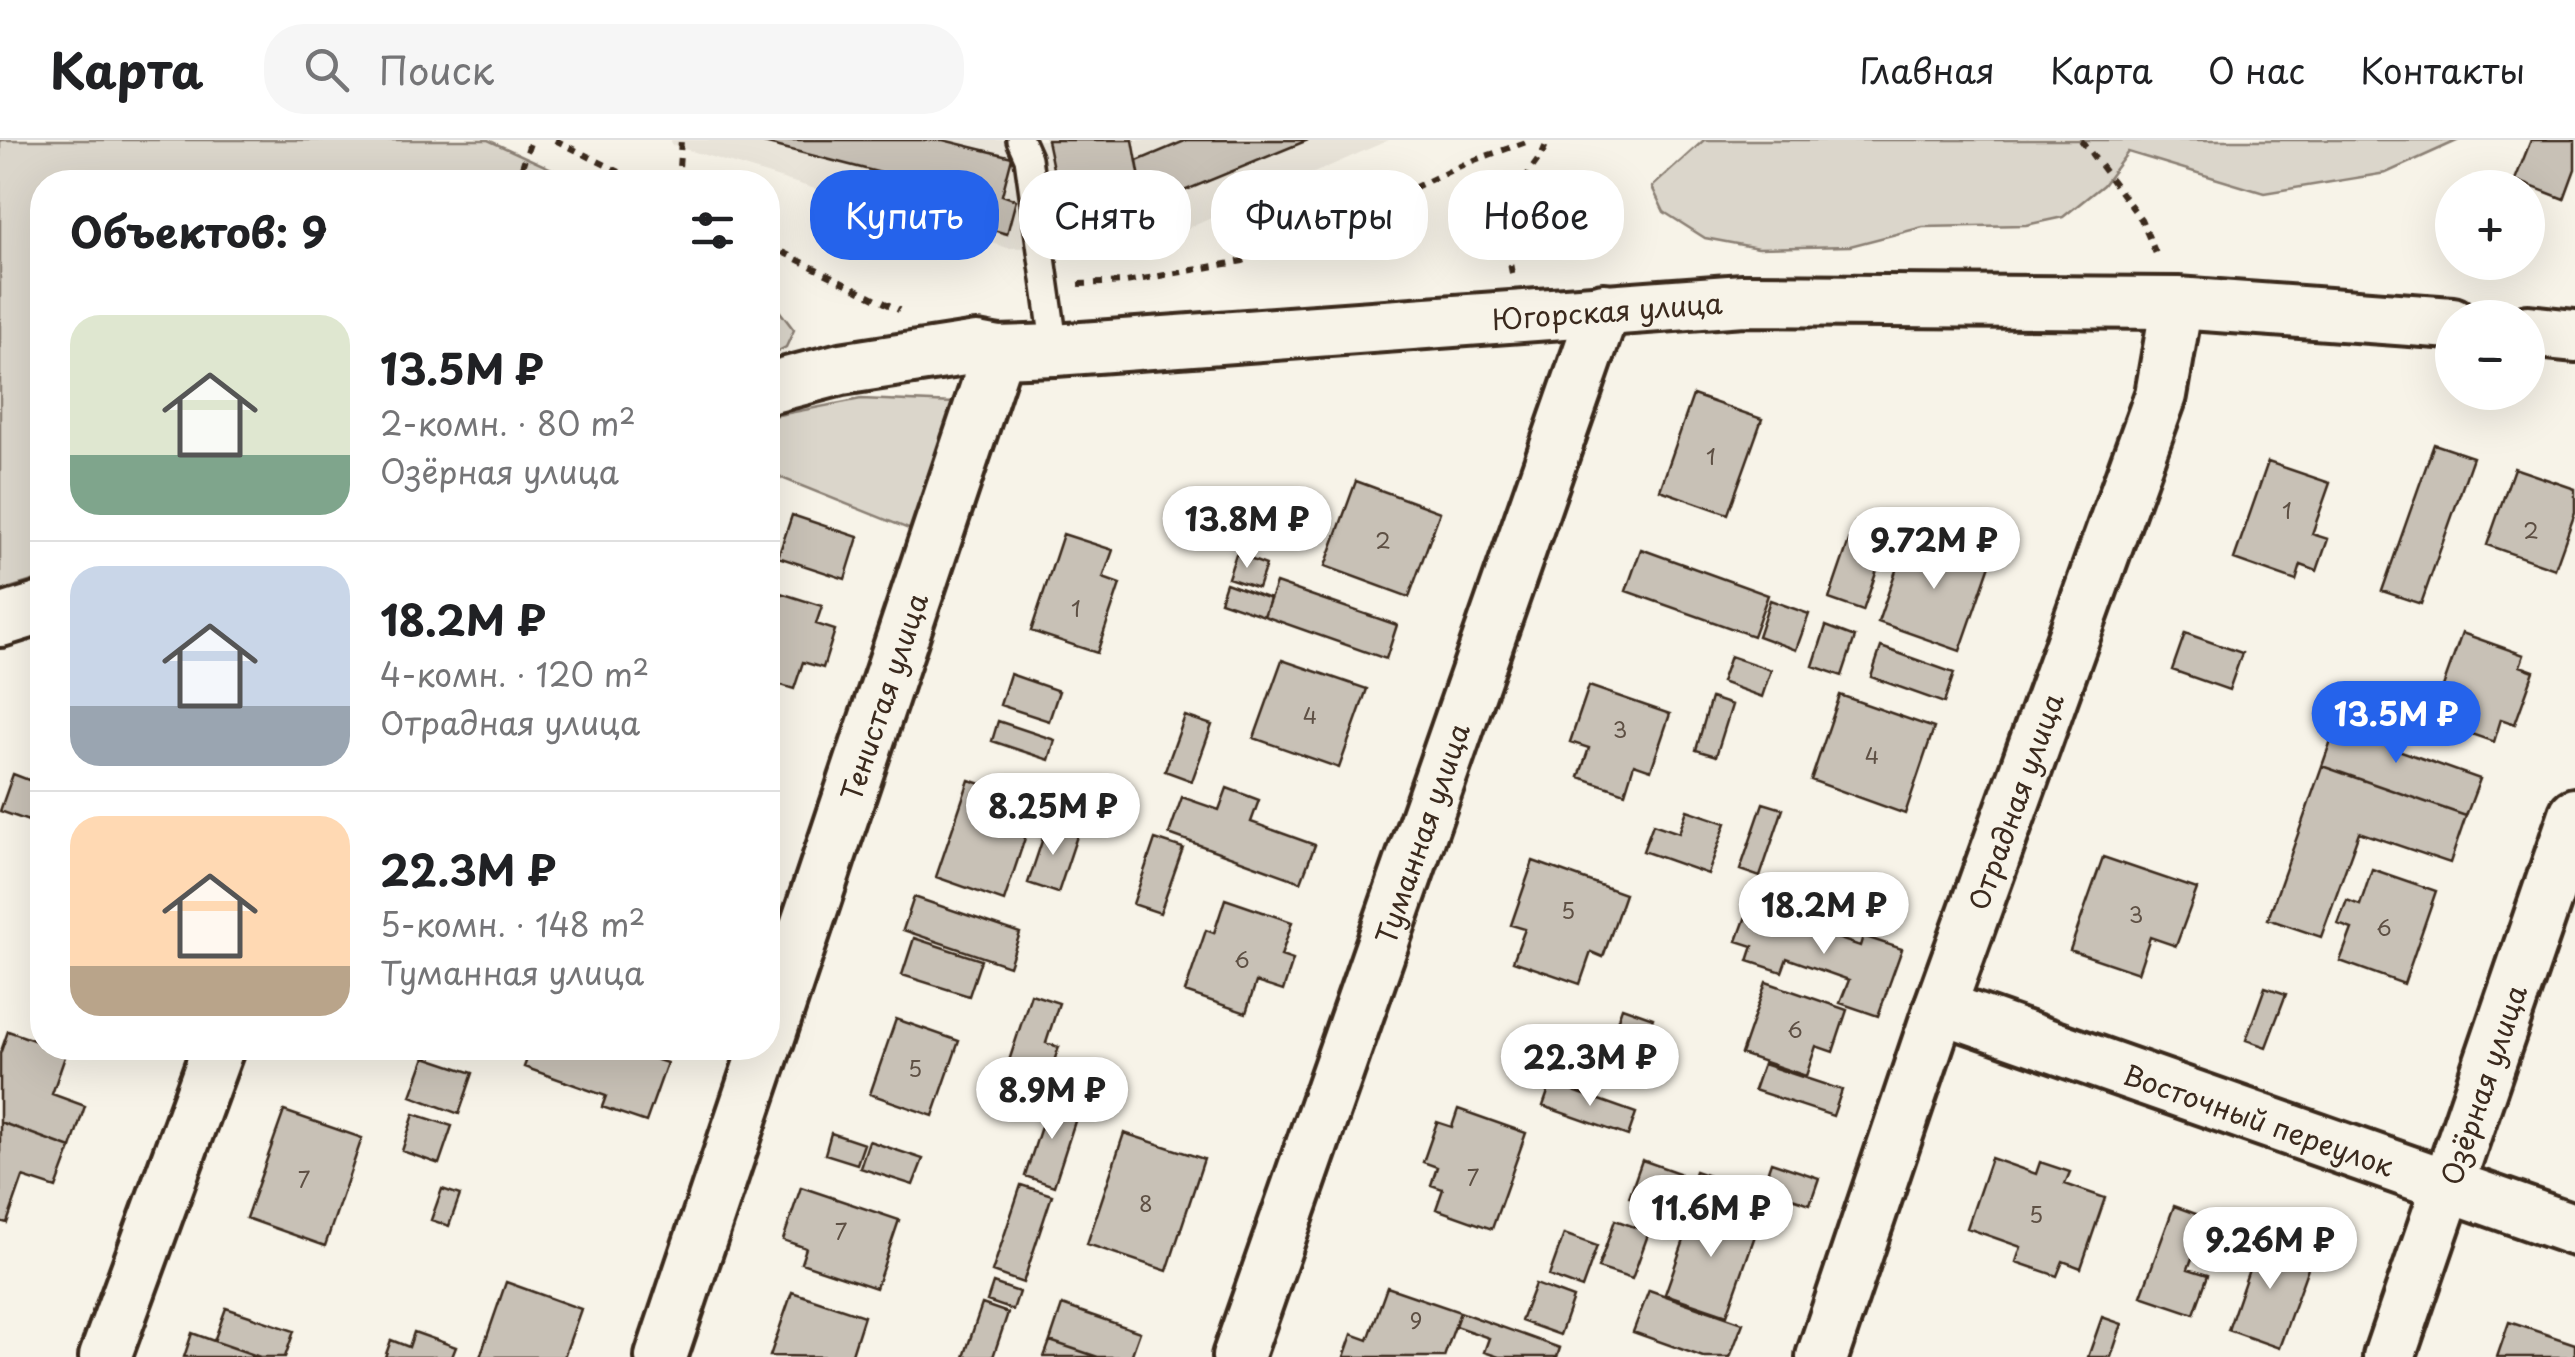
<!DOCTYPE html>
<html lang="ru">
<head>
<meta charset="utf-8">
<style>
	:root { --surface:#fff; --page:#f6f6f6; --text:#202124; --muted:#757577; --line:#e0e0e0; --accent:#2563eb }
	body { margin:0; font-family:"Playpen Sans",sans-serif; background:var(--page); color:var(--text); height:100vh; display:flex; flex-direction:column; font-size:38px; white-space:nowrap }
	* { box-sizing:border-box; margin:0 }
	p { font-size:32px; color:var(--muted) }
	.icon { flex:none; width:55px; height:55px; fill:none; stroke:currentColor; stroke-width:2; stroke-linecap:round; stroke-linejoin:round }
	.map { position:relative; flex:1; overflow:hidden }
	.sheet { position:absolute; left:30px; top:30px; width:750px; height:890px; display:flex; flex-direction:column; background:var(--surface); border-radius:40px; box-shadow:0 10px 40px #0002 }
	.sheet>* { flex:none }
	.guide { position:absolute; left:810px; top:30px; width:950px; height:90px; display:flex; gap:20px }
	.fabs { position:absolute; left:2435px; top:30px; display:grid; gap:20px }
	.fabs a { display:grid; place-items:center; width:110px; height:110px; border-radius:50%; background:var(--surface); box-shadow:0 10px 40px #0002; font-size:50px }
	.price { position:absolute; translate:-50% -85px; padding:0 22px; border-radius:35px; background:#fff; color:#222; font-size:32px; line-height:65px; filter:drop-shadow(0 2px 5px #0008) }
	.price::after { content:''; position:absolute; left:50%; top:60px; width:30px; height:22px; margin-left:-15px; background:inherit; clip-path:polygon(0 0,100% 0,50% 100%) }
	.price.active { background:var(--accent); color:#fff }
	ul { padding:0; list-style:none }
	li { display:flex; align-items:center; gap:30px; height:250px; padding:0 40px }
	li+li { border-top:2px solid var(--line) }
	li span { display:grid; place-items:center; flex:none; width:280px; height:200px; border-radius:30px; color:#555 }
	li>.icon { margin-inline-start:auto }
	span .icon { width:120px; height:120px; fill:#fffc; stroke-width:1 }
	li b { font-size:42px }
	h2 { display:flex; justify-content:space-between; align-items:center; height:120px; padding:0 40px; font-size:42px }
	.pill { padding:0 35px; border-radius:40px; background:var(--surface); box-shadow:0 10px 40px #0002; font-size:35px; line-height:90px }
	.pill.active { background:var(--accent); color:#fff }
	header { display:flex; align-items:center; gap:60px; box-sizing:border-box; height:140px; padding:0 50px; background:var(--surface); border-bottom:2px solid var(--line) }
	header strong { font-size:48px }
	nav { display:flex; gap:55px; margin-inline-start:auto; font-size:35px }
	.search { width:700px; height:90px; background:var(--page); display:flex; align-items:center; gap:25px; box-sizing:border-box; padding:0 35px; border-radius:40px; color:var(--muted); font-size:38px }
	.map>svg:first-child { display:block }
</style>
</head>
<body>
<header>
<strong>Карта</strong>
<div class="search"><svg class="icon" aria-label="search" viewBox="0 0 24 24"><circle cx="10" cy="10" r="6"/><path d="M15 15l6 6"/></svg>Поиск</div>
<nav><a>Главная</a><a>Карта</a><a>О нас</a><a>Контакты</a></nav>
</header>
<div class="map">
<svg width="2575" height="1217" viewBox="0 0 2575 1217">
	<rect width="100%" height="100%" fill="#f7f3e8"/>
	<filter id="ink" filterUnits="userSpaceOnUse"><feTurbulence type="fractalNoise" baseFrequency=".01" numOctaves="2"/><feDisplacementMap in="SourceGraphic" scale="20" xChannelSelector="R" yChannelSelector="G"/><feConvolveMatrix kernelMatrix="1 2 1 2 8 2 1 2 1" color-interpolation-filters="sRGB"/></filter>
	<g filter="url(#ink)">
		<path fill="#e9e4d9" d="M671 0H1389L1159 101 1119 106 1008 108 672 5Z"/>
		<path fill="#dbd6cb" stroke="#8b8074" stroke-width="2.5" d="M0 0H488L580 42H42V438L0 451Z
			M1704 0H2459L2386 33 2264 53 2128 12 2103 45 2063 77 2026 85 1923 87 1850 106 1758 108 1705 98 1664 72 1652 47Z
			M768 156 794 190 786 207 768 216Z
			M861 259 955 263 926 354 911 390 777 336H768V277Z"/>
		<path fill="#c8c1b6" stroke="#3b2a1e" stroke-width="2.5" d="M752 0H943L1012 17 1002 55 1016 60 1007 94 965 82 971 56Z
			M1047 0H1133L1145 67 1065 85Z
			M1187 0H1308L1145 67 1137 21Z
			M2531 0H2575V29L2564 59 2515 40Z
			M1693 255 1762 279 1728 374 1660 350Z
			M2434 304 2473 317 2421 464 2382 451Z
			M2268 322 2330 343 2312 394 2328 399 2317 431 2301 425 2296 441 2234 419Z
			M2514 328 2575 349V373L2555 429 2487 405Z
			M1356 341 1440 372 1409 457 1325 426Z
			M792 375 858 397 845 439 778 417Z
			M1855 383 1889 395 1863 471 1829 459Z
			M1909 393 1991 422 1960 511 1878 482Z
			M1063 394 1113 410 1103 438 1120 444 1097 513 1031 491Z
			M1641 409 1768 455 1753 496 1626 451Z
			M1236 414 1266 425 1258 448 1228 438Z
			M1226 443 1270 459 1264 476 1220 461Z
			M1276 443 1397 485 1386 519 1264 476Z
			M768 449 822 466 816 484 835 490 823 528 803 522 794 549 768 541Z
			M1770 460 1809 474 1796 510 1758 496Z
			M1826 486 1855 497 1842 536 1813 526Z
			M2185 493 2242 513 2229 550 2172 530Z
			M2462 493 2524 515 2520 526 2534 531 2515 584 2501 579 2494 602 2431 580Z
			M1881 507 1954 533 1944 563 1871 537Z
			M1730 516 1771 530 1762 557 1721 542Z
			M1282 520 1367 549 1339 628 1254 598Z
			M1010 534 1059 551 1049 581 1000 565Z
			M1589 546 1670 574 1651 630 1634 624 1625 653 1579 637 1589 608 1570 602Z
			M1840 555 1934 588 1905 674 1811 640Z
			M1711 558 1732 565 1716 616 1696 610Z
			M2341 572 2393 590 2387 606 2480 639 2466 676 2322 626Z
			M1185 576 1212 585 1192 641 1165 631Z
			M998 581 1055 600 1049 620 992 601Z
			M2322 626 2466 676 2450 723 2359 692 2321 797 2268 779Z
			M13 634 42 645 40 685 0 671Z
			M969 640 1037 662 1004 761 936 737Z
			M1227 648 1259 660 1251 682 1315 705 1301 742 1169 694 1182 657 1219 670Z
			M1763 663 1783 669 1760 737 1740 730Z
			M1687 670 1726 683 1708 734 1643 711 1653 684 1679 693Z
			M1048 683 1078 693 1058 753 1028 743Z
			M1155 699 1183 708 1160 773 1133 764Z
			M2103 717 2197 749 2176 806 2150 797 2138 833 2070 810Z
			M1533 721 1625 754 1603 817 1591 812 1580 844 1513 821 1525 789 1511 785Z
			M2372 729 2436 751 2404 844 2340 821 2352 789 2338 784 2347 760 2360 765Z
			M914 757 1020 793 1009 826 903 790Z
			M1225 759 1292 782 1281 816 1293 820 1283 851 1256 842 1246 873 1185 852 1206 790 1214 793Z
			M1749 768 1860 806 1863 796 1902 809 1878 876 1840 863 1849 840 1787 818 1782 832 1748 821 1753 806 1737 801Z
			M914 798 981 820 969 856 902 835Z
			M1766 842 1847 870 1833 912 1816 906 1806 936 1741 914Z
			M2265 847 2286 854 2266 907 2246 900Z
			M1031 854 1059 863 1046 903 1059 907 1047 941 1007 927Z
			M1622 867 1653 878 1631 942 1600 931Z
			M896 879 959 901 933 976 870 954Z
			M8 891 42 903V908L67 911 52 954 85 966 71 1008 0 982V914Z
			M531 908H622L667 923 646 982 602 967 606 956 524 927Z
			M425 917 473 933 459 974 411 956Z
			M1763 924 1842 950 1833 976 1754 950Z
			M1551 943 1636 973 1628 996 1543 966Z
			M1050 959 1079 969 1054 1046 1025 1036Z
			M1458 969 1526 993 1492 1089 1436 1069 1443 1049 1431 1045 1437 1027 1423 1022 1437 982 1452 987Z
			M284 971 362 998 325 1106 246 1078Z
			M414 974 452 986 439 1024 402 1011Z
			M0 982 71 1008 56 1048 23 1037 7 1083 0 1081Z
			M831 993 864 1004 857 1024 825 1014Z
			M1124 993 1204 1019 1167 1131 1087 1104Z
			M869 1001 923 1019 913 1045 860 1028Z
			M1991 1018 2036 1034 2040 1022 2070 1032 2065 1044 2105 1058 2081 1128 2063 1121 2057 1136 2016 1122 2021 1107 1967 1088Z
			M1642 1020 1679 1033 1666 1070 1629 1057Z
			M1771 1022 1819 1038 1810 1064 1762 1048Z
			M1695 1031 1775 1059 1765 1089 1685 1062Z
			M1021 1045 1052 1055 1023 1143 992 1132Z
			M801 1047 899 1080 876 1148 801 1123 806 1108 783 1100Z
			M442 1049 460 1055 449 1086 431 1080Z
			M1696 1066 1758 1087 1727 1175 1665 1154Z
			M2174 1066 2207 1078 2188 1129 2208 1135 2194 1174 2141 1156Z
			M1615 1080 1649 1092 1632 1139 1598 1128Z
			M1564 1094 1597 1106 1582 1148 1549 1136Z
			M2261 1095 2313 1114 2279 1208 2228 1190Z
			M506 1142 581 1169 564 1217H480Z
			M993 1143 1019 1152 1013 1170 987 1161Z
			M1535 1144 1573 1158 1560 1195 1521 1181Z
			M1387 1147 1460 1172 1444 1217H1344L1352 1194 1368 1200Z
			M1649 1150 1743 1183 1730 1217H1703L1633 1192Z
			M792 1152 864 1176 851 1217 770 1216Z
			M982 1164 1008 1173 993 1217H964Z
			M1062 1165 1140 1192 1131 1217H1098L1050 1201Z
			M226 1168 294 1191 285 1217H260L214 1201Z
			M1460 1172 1560 1208 1557 1217H1499L1484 1212 1489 1198 1455 1186Z
			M2102 1177 2122 1184 2111 1217H2088Z
			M2509 1182 2575 1204V1217H2497Z
			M414 1192 456 1207 452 1217H385L391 1200 409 1207Z
			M192 1193 214 1201 260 1217H184Z
			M1050 1201 1098 1217H1044Z"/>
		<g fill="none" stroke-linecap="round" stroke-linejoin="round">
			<defs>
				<path id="lane" d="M1020 0 1028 18 1055 210"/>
				<g id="street">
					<path d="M2528 191 2575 196"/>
					<path id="s1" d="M768 248 841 229 977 208 998 212 1055 210 1743 160 2177 163 2452 183"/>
					<path d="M0 481 42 468"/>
					<path id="s2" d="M1940 867 2575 1090"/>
					<path id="s3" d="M768 900 998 212"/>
					<path d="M105 1217 218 908"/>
					<path d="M661 1217 765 908"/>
					<path id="s4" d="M1238 1217 1604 169"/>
					<path id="s5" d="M1822 1217 1940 867 2161 255 2177 163"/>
					<path id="s6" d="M2389 1217 2575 674"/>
				</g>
			</defs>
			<use href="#lane" stroke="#3b2a1e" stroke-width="32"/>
			<use href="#street" stroke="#3b2a1e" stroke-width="58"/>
			<path stroke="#3b2a1e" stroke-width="6" stroke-dasharray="8 8" stroke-linecap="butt" d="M555 0 640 42
				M2081 0 2141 79 2157 116
				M517 42 531 0
				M678 42 681 0
				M768 105 899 170
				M1512 133C1504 97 1506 75 1524 41 1531 27 1544 16 1547 0
				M1079 144 1126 142 1243 121 1336 84 1469 22 1532 0"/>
			<use href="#lane" stroke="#f7f3e8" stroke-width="25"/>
			<use href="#street" stroke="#f7f3e8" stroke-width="50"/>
		</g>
	</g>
	<g text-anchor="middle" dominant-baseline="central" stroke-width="8" stroke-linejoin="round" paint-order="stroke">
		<g font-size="22" fill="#5e5044">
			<text x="1711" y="315">1</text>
			<text x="2287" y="369">1</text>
			<text x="2531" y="389">2</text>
			<text x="1383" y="399">2</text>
			<text x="1076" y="467">1</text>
			<text x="1310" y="574">4</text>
			<text x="1620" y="588">3</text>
			<text x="1872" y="614">4</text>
			<text x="1568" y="769">5</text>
			<text x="2136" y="773">3</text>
			<text x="2384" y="786">6</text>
			<text x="1242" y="818">6</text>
			<text x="1795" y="888">6</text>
			<text x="915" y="927">5</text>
			<text x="1473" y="1036">7</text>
			<text x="304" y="1038">7</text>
			<text x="1146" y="1062">8</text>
			<text x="2036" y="1073">5</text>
			<text x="841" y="1090">7</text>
			<text x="1416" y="1179">9</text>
		</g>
		<g font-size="28" fill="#3b2a1e" stroke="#f7f3e8">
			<text stroke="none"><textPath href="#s1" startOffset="845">Югорская улица</textPath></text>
			<text stroke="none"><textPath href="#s3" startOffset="362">Тенистая улица</textPath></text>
			<text stroke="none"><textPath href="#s5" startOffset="588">Отрадная улица</textPath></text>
			<text stroke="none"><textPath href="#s4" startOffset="555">Туманная улица</textPath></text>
			<text stroke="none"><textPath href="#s6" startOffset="288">Озёрная улица</textPath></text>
			<text stroke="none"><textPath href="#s2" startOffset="338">Восточный переулок</textPath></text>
		</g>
	</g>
</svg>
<div class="fabs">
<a>+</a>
<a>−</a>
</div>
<b class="price" style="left:1247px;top:431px">13.8M ₽</b>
<b class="price" style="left:1934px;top:452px">9.72M ₽</b>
<b class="price active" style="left:2396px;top:626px">13.5M ₽</b>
<b class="price" style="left:1053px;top:718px">8.25M ₽</b>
<b class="price" style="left:1824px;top:817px">18.2M ₽</b>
<b class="price" style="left:1590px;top:969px">22.3M ₽</b>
<b class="price" style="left:1052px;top:1002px">8.9M ₽</b>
<b class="price" style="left:1711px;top:1120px">11.6M ₽</b>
<b class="price" style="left:2270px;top:1152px">9.26M ₽</b>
<div class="guide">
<a class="pill active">Купить</a>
<a class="pill">Снять</a>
<a class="pill">Фильтры</a>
<a class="pill">Новое</a>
</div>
<section class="sheet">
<h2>Объектов: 9<svg class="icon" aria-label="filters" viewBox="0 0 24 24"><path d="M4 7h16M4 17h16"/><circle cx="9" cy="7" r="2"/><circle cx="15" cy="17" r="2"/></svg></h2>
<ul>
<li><span style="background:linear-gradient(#dfe7d0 70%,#7fa58c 0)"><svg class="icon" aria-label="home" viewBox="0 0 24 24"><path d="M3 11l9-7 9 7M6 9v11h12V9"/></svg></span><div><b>13.5M ₽</b><p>2-комн. · 80 m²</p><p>Озёрная улица</p></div></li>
<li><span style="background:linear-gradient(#c9d6e8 70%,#9aa5b1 0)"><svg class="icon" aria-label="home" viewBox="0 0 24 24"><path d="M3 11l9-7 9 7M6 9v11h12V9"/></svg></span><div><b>18.2M ₽</b><p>4-комн. · 120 m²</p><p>Отрадная улица</p></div></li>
<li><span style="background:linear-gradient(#ffd9b3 75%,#b9a48a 0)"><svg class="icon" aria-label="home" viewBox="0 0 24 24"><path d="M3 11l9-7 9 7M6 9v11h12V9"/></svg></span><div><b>22.3M ₽</b><p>5-комн. · 148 m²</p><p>Туманная улица</p></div></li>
</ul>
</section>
</div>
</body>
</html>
